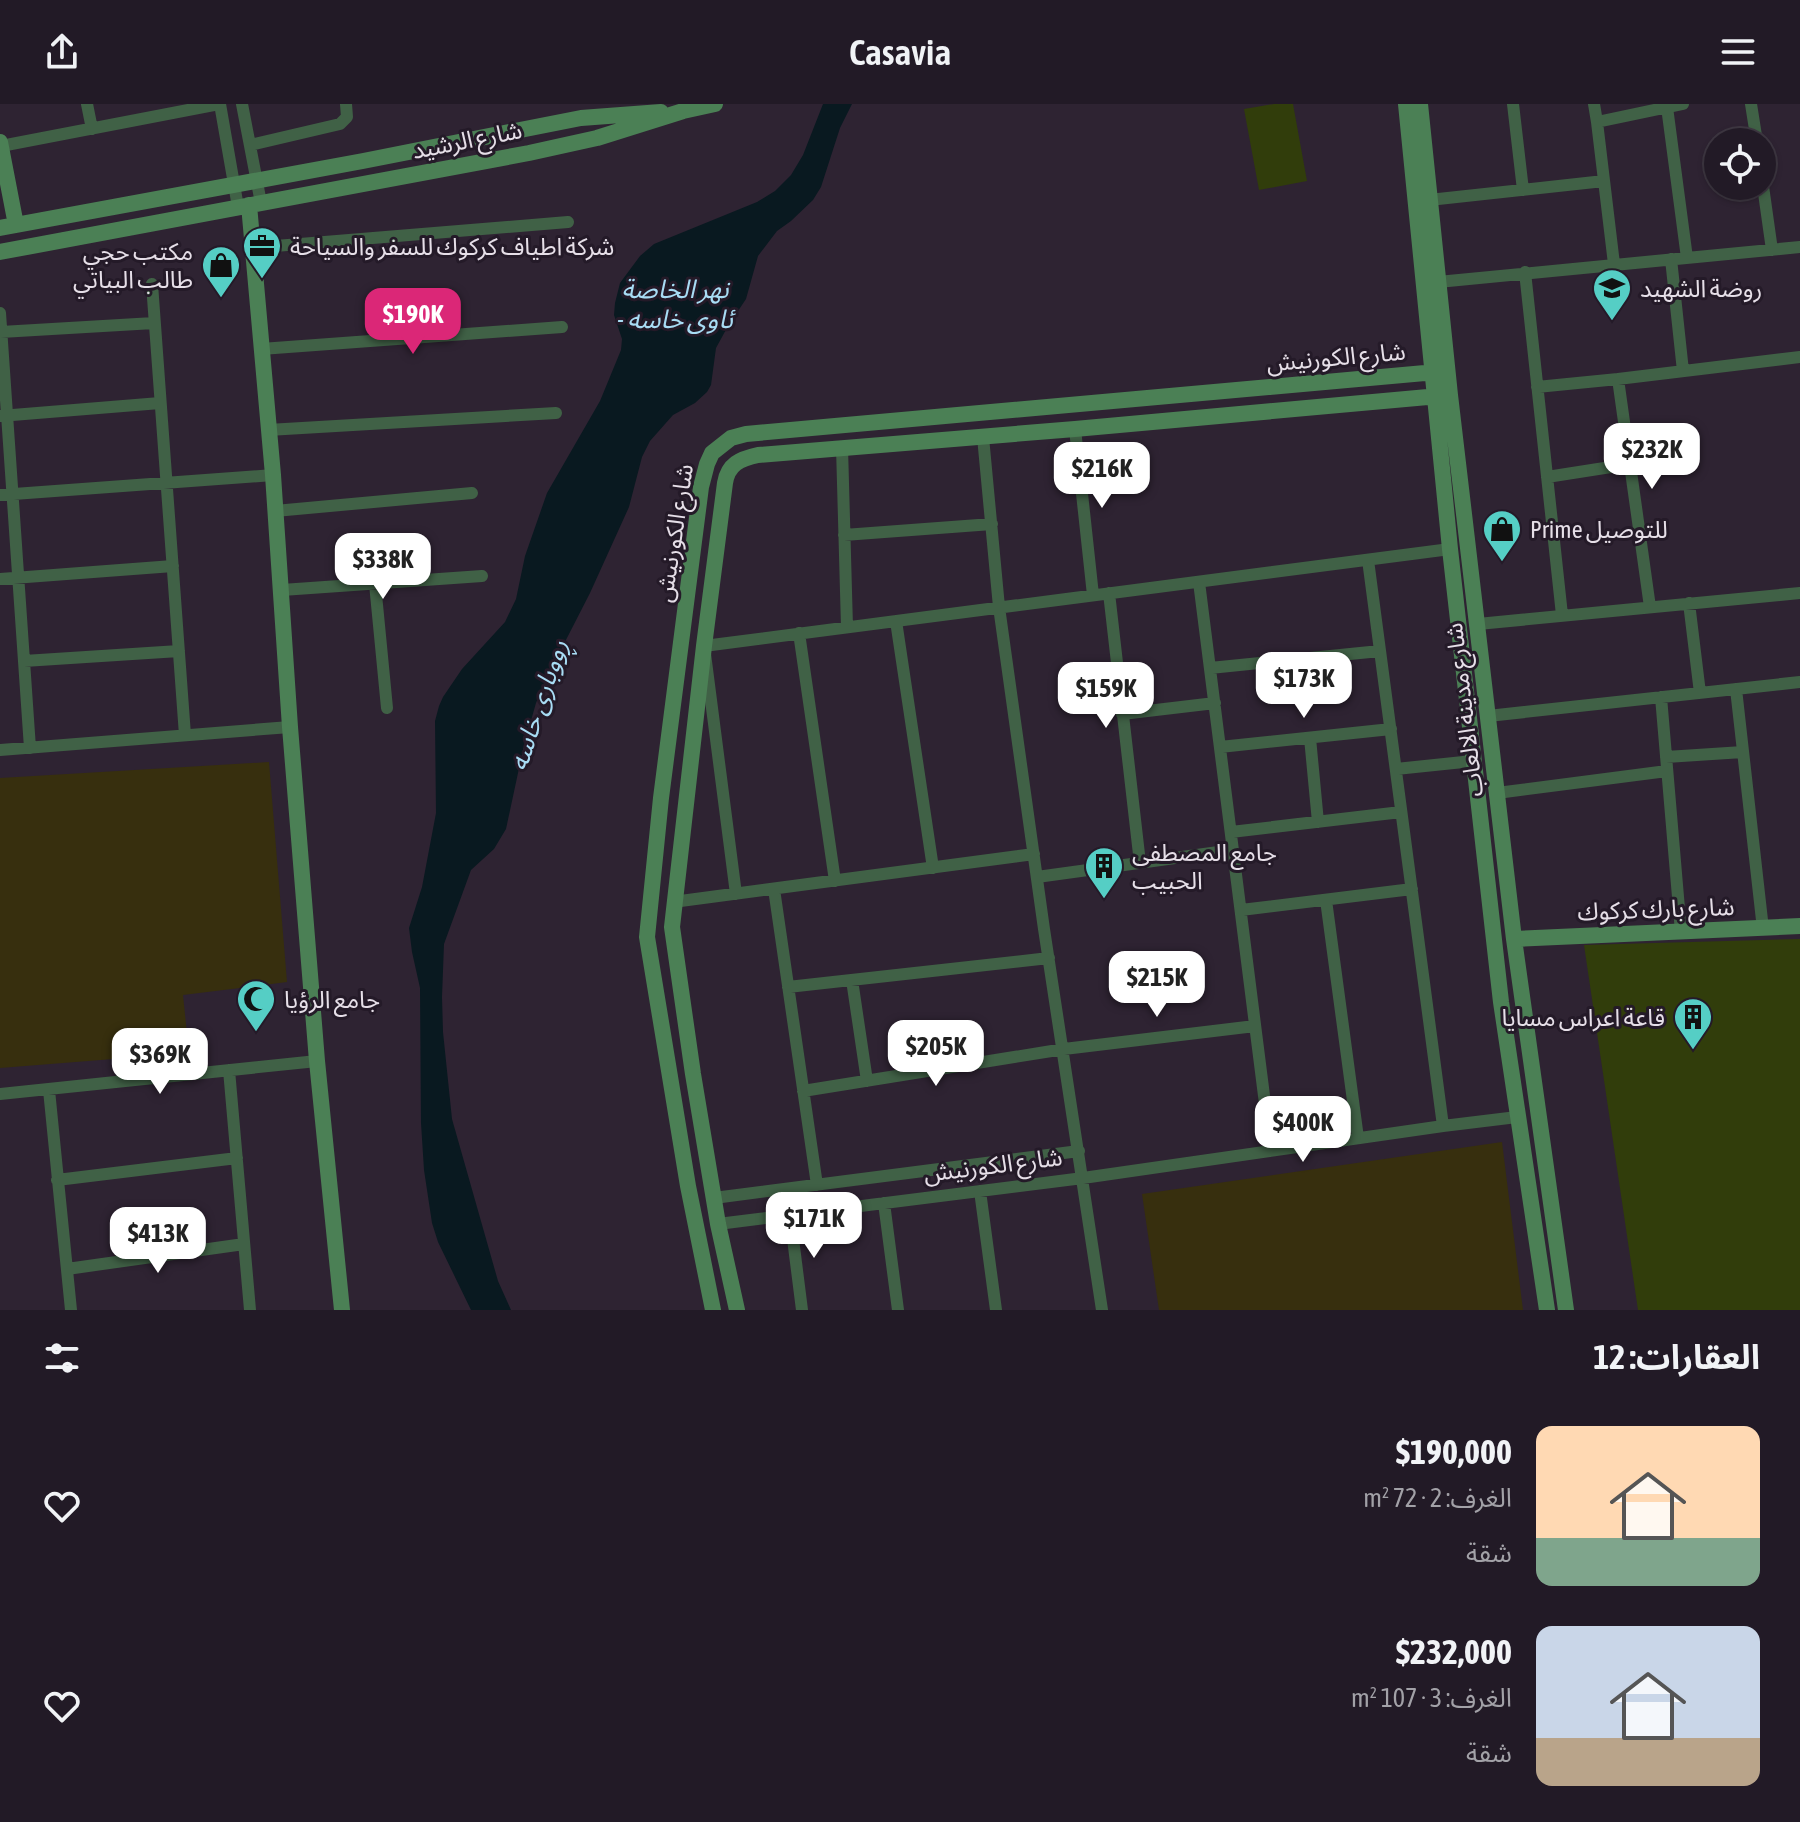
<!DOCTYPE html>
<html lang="ar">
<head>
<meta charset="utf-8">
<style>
	:root { --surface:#221a26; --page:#2a232e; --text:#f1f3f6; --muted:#a2a1a7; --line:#3f3843; --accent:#db2777 }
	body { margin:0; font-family:"Asap Condensed","Noto Sans Arabic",sans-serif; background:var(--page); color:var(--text); direction:rtl; height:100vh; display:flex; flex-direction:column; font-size:30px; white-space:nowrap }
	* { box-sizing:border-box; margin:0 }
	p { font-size:26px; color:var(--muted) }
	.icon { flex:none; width:44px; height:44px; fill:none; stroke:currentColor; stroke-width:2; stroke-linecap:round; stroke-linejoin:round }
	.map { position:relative; height:1206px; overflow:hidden; direction:ltr }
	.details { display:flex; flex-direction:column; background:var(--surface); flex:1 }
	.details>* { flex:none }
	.fabs { position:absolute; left:1704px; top:24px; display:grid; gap:16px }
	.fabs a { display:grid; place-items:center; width:72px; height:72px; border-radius:50%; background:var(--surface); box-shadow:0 2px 6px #0004,0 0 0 2px var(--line); font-size:40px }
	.price { position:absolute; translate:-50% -68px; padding:0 18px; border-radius:16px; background:#fff; color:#222; font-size:26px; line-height:52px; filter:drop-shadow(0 2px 4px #0008) }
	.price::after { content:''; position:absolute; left:50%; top:48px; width:24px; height:18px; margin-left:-12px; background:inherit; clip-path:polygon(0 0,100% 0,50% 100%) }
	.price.on { background:var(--accent); color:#fff }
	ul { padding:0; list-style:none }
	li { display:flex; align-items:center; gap:24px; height:200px; padding:0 40px }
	li span { display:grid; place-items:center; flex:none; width:224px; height:160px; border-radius:16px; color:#555 }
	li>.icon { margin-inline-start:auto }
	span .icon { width:96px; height:96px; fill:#fffc; stroke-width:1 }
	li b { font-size:34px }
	h2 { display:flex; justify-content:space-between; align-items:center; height:96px; padding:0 40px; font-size:34px }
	header { display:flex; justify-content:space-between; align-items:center; height:104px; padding:0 40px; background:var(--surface); font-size:36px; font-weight:600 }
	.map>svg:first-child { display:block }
</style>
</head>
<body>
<header><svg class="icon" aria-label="menu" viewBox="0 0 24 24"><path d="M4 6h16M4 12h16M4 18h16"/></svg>Casavia<svg class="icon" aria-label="share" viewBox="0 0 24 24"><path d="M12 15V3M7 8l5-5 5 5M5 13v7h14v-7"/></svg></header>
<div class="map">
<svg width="1800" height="1206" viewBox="0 0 1800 1206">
	<rect width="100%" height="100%" fill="#2e2332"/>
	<path fill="#313d0b" d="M1274 0H1293L1307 77 1259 86 1244 5Z
		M1800 835V1206H1638L1584 841Z"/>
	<path fill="#372f0e" d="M269 658 287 878 183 891 189 949 0 964V674Z
		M1502 1038 1523 1206H1159L1142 1090Z"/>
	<path fill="#091920" d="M823 0H852L840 24 821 83 813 96 791 117 777 127 758 152 746 195 728 222 716 244 711 281 707 288 695 299 673 311 650 337 642 353 629 403 590 489 548 571 536 599 524 641 506 725 494 745 471 766 444 840 442 893 443 928 452 1015 498 1177 511 1206H471L438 1138 432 1119 424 1066 421 1019 420 884 412 848 409 824 422 783 436 709 435 617 439 602 443 593 462 565 505 518 516 495 525 452 547 389 600 297 621 246 622 235 614 211 615 199 620 179 640 152 654 140 757 98 775 87 791 71 803 51Z"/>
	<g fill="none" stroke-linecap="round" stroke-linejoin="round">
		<path stroke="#406146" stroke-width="12" d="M87 0 92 25
			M220 0 238 103
			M242 0 261 99
			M1513 0 1523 86
			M1594 0 1597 18 1683 0
			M1751 0 1757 38
			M1667 3 1687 154
			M1597 18 1614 160
			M250 41 340 20 347 13 346 0
			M1 42 219 0
			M1762 75 1772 146
			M1429 96 1604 77
			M252 144 568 118
			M1671 155 1683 267
			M1525 168 1562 511
			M1438 178 1800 143
			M152 180 185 631
			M0 209 30 644
			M1 228 154 219
			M261 245 562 223
			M1618 275 1650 503
			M1537 283 1618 275 1800 253
			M0 312 160 299
			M1075 325 1093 491
			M268 326 556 309
			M983 333 999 503 1044 825 1102 1206
			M842 343 847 523
			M1547 373 1630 360
			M0 391 273 371
			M275 407 472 389
			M844 431 992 420
			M1368 456 1443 1022
			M0 475 173 462
			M1199 478 1271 1047
			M375 480 387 604
			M282 486 482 472
			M1109 489 1140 759
			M1689 499 1700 589
			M896 517 933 764
			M1478 520 1800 489
			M799 529 835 777
			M24 557 179 547
			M1210 564 1380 547
			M1736 585 1763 825
			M1661 593 1681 828
			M1122 610 1215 599
			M1488 612 1800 578
			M1310 634 1318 718
			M1220 643 1391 625
			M0 646 290 623
			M1666 653 1743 648
			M1396 665 1473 657
			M1497 689 1667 667
			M1231 728 1401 708
			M1037 773 1233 746
			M774 785 817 1081
			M736 790 704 542 1450 445
			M1326 796 1358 1034
			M673 798 1034 750
			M1241 806 1412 785
			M852 876 867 977
			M788 883 1049 854
			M229 966 250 1206
			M49 986 71 1206
			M803 987 1064 945 1255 922
			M0 990 317 957
			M57 1076 237 1054
			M980 1087 996 1206
			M714 1094 1079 1047
			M884 1099 898 1206
			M790 1111 802 1206
			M718 1120 1083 1074 1443 1022 1517 1013
			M67 1165 244 1140"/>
		<path stroke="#4b8055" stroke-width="16" d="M1406 0 1450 445 1501 898 1547 1206
			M1420 0 1450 291 1514 835 1566 1206
			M0 38 16 121
			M249 101 273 371 290 623 317 957 342 1206
			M0 124 363 57 581 14 661 8
			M0 148 529 49 597 34 683 7 715 0
			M1514 835 1800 822
			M713 1206 688 1082 647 833 661 694 701 383 707 360 712 349 731 334 746 330 1447 267
			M737 1206 718 1120 693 970 672 823 704 542 725 379C728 360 740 355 758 351L1075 325 1450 291"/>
	</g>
	<defs>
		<symbol id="office-pin" viewBox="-11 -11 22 30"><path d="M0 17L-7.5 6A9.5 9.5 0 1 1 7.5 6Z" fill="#55cec5" stroke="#241a28"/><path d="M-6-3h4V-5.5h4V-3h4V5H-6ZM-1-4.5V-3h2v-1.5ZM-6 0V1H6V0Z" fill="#111"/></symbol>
		<symbol id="shop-pin" viewBox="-11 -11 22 30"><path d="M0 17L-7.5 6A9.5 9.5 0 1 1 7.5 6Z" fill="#55cec5" stroke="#241a28"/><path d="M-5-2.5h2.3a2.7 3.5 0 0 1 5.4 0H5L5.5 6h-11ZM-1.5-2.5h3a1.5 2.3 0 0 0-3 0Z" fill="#111"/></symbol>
		<symbol id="school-pin" viewBox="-11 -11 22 30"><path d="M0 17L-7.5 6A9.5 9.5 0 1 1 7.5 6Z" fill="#55cec5" stroke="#241a28"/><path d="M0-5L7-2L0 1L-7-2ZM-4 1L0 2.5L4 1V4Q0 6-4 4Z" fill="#111"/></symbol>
		<symbol id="building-pin" viewBox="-11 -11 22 30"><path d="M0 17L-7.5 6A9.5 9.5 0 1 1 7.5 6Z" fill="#55cec5" stroke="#241a28"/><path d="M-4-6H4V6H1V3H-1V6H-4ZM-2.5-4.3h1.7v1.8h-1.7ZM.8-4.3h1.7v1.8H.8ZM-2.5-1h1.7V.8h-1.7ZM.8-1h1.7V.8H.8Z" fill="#111"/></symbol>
		<symbol id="mosque-pin" viewBox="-11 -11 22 30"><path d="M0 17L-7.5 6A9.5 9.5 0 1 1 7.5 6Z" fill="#55cec5" stroke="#241a28"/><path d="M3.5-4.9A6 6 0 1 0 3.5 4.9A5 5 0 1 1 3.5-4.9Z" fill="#111"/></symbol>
	</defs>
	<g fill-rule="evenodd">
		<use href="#office-pin" x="240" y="120" width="44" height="60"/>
		<use href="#shop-pin" x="199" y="139" width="44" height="60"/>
		<use href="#school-pin" x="1590" y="162" width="44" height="60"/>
		<use href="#shop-pin" x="1480" y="403" width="44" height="60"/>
		<use href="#building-pin" x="1082" y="740" width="44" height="60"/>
		<use href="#mosque-pin" x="234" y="873" width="44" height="60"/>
		<use href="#building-pin" x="1671" y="891" width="44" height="60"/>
	</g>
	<g text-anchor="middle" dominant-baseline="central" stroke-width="6" stroke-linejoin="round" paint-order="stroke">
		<g font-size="24" fill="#e6dfe8" stroke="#241a28">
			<text transform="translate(467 36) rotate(-11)">شارع الرشيد</text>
			<text transform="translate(1336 253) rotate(-5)">شارع الكورنيش</text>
			<text transform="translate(674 429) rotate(-81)">شارع الكورنيش</text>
			<text transform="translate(1464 606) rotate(-97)">شارع مدينة الالعاب</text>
			<text transform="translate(1656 805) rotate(-2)">شارع بارك كركوك</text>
			<text transform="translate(993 1061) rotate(-7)">شارع الكورنيش</text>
		</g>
		<g font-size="24" fill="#e6dfe8" stroke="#241a28" text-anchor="start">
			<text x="290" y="142">شركة اطياف كركوك للسفر والسياحة</text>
			<text x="193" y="147" text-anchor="end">مكتب حجي<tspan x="193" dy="28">طالب البياتي</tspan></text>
			<text x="1640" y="184">روضة الشهيد</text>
			<text x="1530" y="425">Prime للتوصيل</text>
			<text x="1132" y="748">جامع المصطفى<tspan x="1132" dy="28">الحبيب</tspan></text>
			<text x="284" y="895">جامع الرؤيا</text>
			<text x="1665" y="913" text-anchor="end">قاعة اعراس مسايا</text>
		</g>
		<g font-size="26" font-style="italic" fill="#a8dcf4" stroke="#241a28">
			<text x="675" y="185">نهر الخاصة<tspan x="675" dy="30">- ئاوی خاسە</tspan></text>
			<text transform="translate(538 601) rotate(-72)">ڕووباری خاسە</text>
		</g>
	</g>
</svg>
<div class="fabs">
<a><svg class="icon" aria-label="locate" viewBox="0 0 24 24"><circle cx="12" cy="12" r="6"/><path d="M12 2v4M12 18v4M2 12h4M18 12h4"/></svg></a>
</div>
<b class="price on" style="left:413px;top:252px">$190K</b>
<b class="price" style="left:1652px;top:387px">$232K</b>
<b class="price" style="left:1102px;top:406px">$216K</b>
<b class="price" style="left:383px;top:497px">$338K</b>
<b class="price" style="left:1304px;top:616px">$173K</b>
<b class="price" style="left:1106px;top:626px">$159K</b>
<b class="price" style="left:1157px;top:915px">$215K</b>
<b class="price" style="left:936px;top:984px">$205K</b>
<b class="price" style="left:160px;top:992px">$369K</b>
<b class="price" style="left:1303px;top:1060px">$400K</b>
<b class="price" style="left:814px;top:1156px">$171K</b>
<b class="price" style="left:158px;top:1171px">$413K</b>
</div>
<section class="details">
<h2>العقارات: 12<svg class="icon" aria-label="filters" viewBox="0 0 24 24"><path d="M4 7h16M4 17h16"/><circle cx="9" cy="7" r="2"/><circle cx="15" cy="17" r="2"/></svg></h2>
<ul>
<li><span style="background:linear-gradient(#ffd9b3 70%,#7fa58c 0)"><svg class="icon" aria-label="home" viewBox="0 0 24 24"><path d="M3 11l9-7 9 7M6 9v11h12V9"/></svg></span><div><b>$190,000</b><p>الغرف: 2 · 72 m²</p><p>شقة</p></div><svg class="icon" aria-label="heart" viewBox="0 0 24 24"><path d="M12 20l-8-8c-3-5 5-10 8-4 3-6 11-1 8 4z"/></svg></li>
<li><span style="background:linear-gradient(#c9d6e8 70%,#b9a48a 0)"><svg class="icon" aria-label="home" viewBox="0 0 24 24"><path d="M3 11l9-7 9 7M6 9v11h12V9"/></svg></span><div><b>$232,000</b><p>الغرف: 3 · 107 m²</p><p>شقة</p></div><svg class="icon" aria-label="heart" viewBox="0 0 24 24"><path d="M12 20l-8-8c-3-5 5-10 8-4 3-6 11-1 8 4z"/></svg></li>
</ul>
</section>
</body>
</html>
